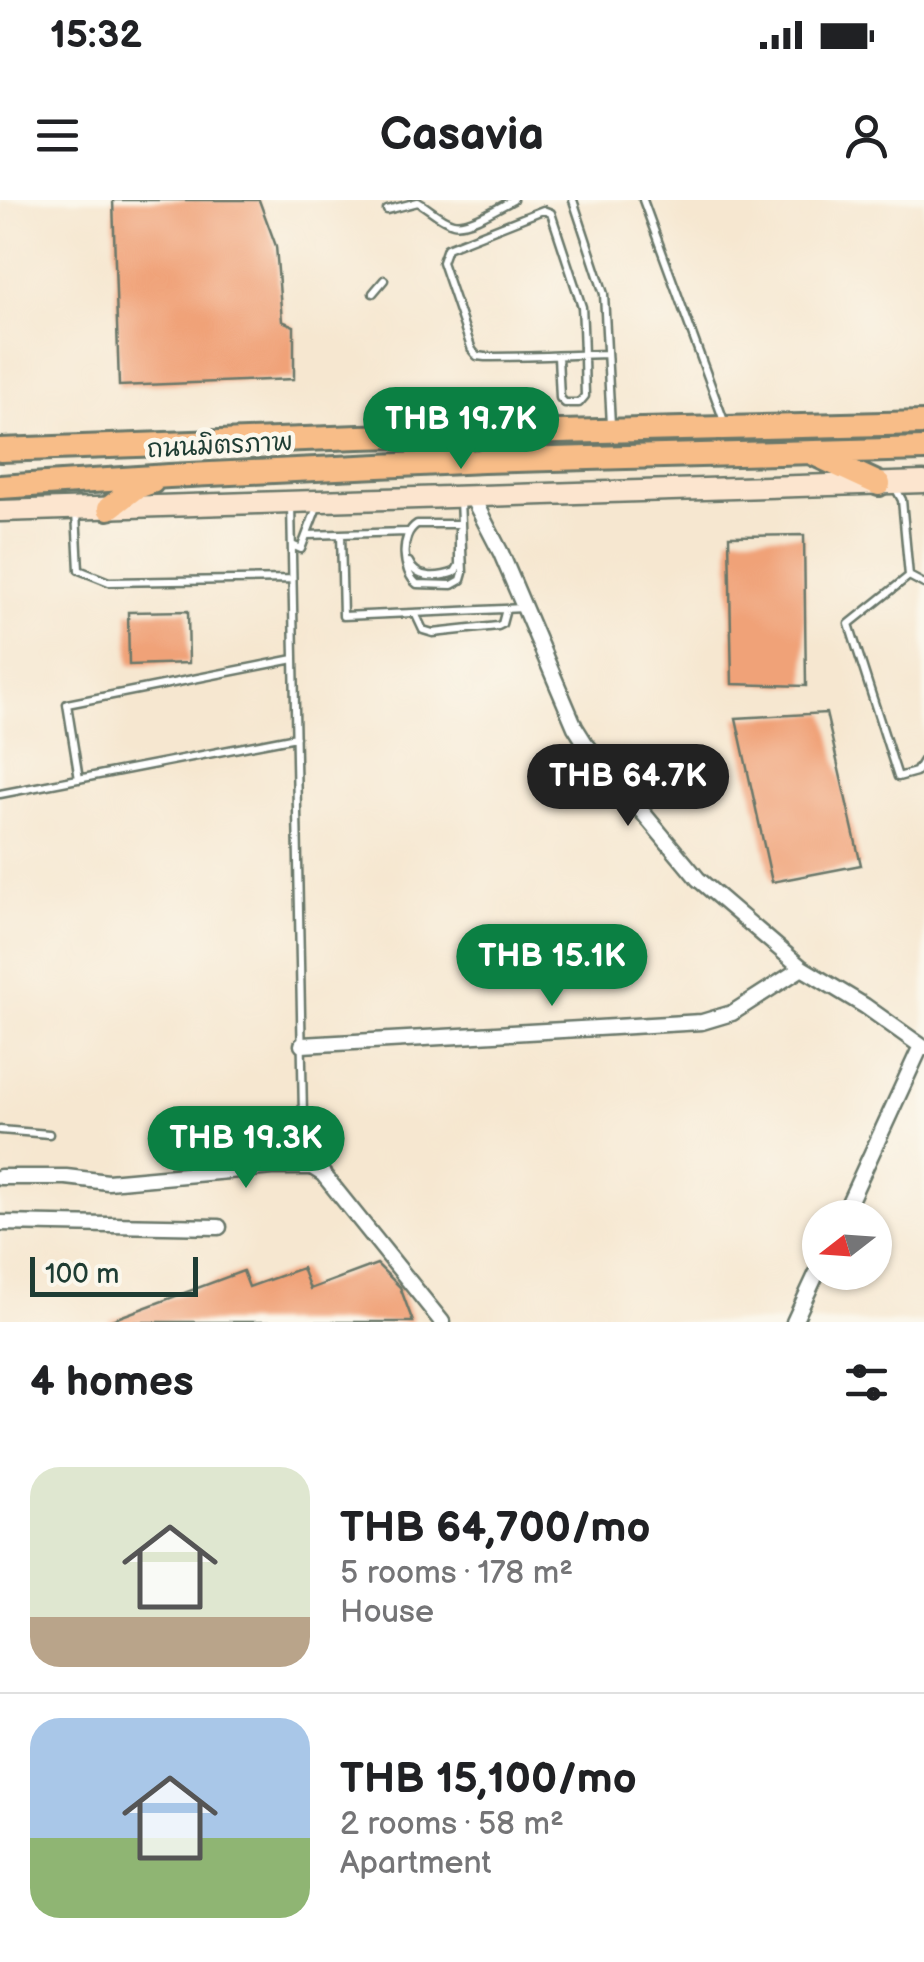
<!DOCTYPE html>
<html lang="en">
<head>
<meta charset="utf-8">
<style>
	:root { --surface:#fff; --page:#f2f2f2; --text:#202124; --muted:#757577; --line:#e0e0e0; --accent:#0b8043 }
	body { margin:0; font-family:"Balsamiq Sans","Playpen Sans Thai",sans-serif; background:var(--page); color:var(--text); height:100vh; display:flex; flex-direction:column; font-size:38px; white-space:nowrap }
	* { box-sizing:border-box; margin:0 }
	p { font-size:32px; color:var(--muted) }
	.icon { flex:none; width:55px; height:55px; fill:none; stroke:currentColor; stroke-width:2; stroke-linecap:round; stroke-linejoin:round }
	.map { position:relative; height:1122px; overflow:hidden }
	.drawer { display:flex; flex-direction:column; background:var(--surface); flex:1 }
	.drawer>* { flex:none }
	.needle { width:65px; rotate:253deg }
	.controls { position:absolute; left:802px; top:1000px; display:grid; gap:20px }
	.controls a { display:grid; place-items:center; width:90px; height:90px; border-radius:50%; background:var(--surface); box-shadow:0 2px 8px #0004; font-size:50px }
	.scale { position:absolute; left:30px; bottom:25px; width:168px; box-sizing:border-box; padding-left:10px; border:5px solid #1f3d34; border-top:0; font-size:28px; line-height:35px; white-space:nowrap; color:#1f3d34; -webkit-text-stroke:8px #fbf7ec; paint-order:stroke }
	.price { position:absolute; translate:-50% -85px; padding:0 22px; border-radius:35px; background:var(--accent); color:#fff; font-size:32px; line-height:65px; filter:drop-shadow(0 2px 5px #0008) }
	.price::after { content:''; position:absolute; left:50%; top:60px; width:30px; height:22px; margin-left:-15px; background:inherit; clip-path:polygon(0 0,100% 0,50% 100%) }
	.price.active { background:#222; color:#fff }
	ul { padding:0; list-style:none }
	li { display:flex; align-items:center; gap:30px; height:250px; padding:0 30px }
	li+li { border-top:2px solid var(--line) }
	li span { display:grid; place-items:center; flex:none; width:280px; height:200px; border-radius:30px; color:#555 }
	li>.icon { margin-inline-start:auto }
	span .icon { width:120px; height:120px; fill:#fffc; stroke-width:1 }
	li b { font-size:42px }
	h2 { display:flex; justify-content:space-between; align-items:center; height:120px; padding:0 30px; font-size:42px }
	.status { display:flex; justify-content:space-between; align-items:center; height:70px; padding:0 50px; background:var(--surface); direction:ltr }
	.status svg { height:28px; fill:currentColor }
	header { display:flex; justify-content:space-between; align-items:center; height:130px; padding:0 30px; background:var(--surface); font-size:45px; font-weight:700 }
	.map>svg:first-child { display:block }
</style>
</head>
<body>
<div class="status"><b>15:32</b><svg viewBox="0 0 49 12"><path d="M0 12V9h3v3zM5 12V6h3v6zM10 12V3h3v9zM15 12V0h3v12zM26 1h20v11H26zM47 4h2v5h-2z"/></svg></div>
<header><svg class="icon" aria-label="menu" viewBox="0 0 24 24"><path d="M4 6h16M4 12h16M4 18h16"/></svg>Casavia<svg class="icon" aria-label="person" viewBox="0 0 24 24"><circle cx="12" cy="8" r="4"/><path d="M4 21q1-7 8-7t8 7"/></svg></header>
<div class="map">
<svg width="924" height="1122" viewBox="0 0 924 1122">
	<rect width="100%" height="100%" fill="#fbf7ec"/>
	<filter id="ink" filterUnits="userSpaceOnUse"><feTurbulence type="fractalNoise" baseFrequency=".01" numOctaves="2"/><feDisplacementMap in="SourceGraphic" scale="20" xChannelSelector="R" yChannelSelector="G"/><feConvolveMatrix kernelMatrix="1 2 1 2 8 2 1 2 1" color-interpolation-filters="sRGB"/></filter>
	<filter id="wash" filterUnits="userSpaceOnUse"><feTurbulence type="fractalNoise" baseFrequency=".0048" numOctaves="4" result="noise"/><feDisplacementMap in="SourceGraphic" scale="40" xChannelSelector="R" yChannelSelector="G"/><feGaussianBlur stdDeviation="2.25" result="paint"/><feColorMatrix in="noise" values="0 0 0 0 0 0 0 0 0 0 0 0 0 0 0 0 0 1.4 0 .05"/><feComposite in="paint" operator="in"/></filter>
	<g filter="url(#wash)">
		<rect width="100%" height="100%" fill="#f6e7d0"/>
		<g id="blocks">
			<path fill="#f0a278" d="M113 0H259L276 46 282 121 294 126V179L119 186Z
				M804 335 806 486 732 484 729 336Z
				M188 411 189 463 129 465 128 412Z
				M826 513 861 665 772 682 736 518Z
				M377 1064 400 1087 413 1122H106L243 1071 249 1087 302 1068 310 1089Z"/>
		</g>
	</g>
	<g filter="url(#ink)">
		<use href="#blocks" fill-opacity="0" stroke="#6a786b" stroke-width="2.5"/>
		<g fill="none" stroke-linecap="round" stroke-linejoin="round">
			<defs>
				<path id="lane" d="M573 0 604 94 611 225
					M643 0 724 221
					M387 10 418 2C429 8 440 20 453 23 468 27 499 7 513 0
					M373 93 384 80
					M558 156 560 198 565 203H579L585 196C584 166 584 137 582 107L551 13 543 10 447 48 442 62 472 150 477 156 485 157C526 157 567 155 607 154
					M896 289 902 300 909 376 849 424 898 577 916 572 924 559
					M460 299 463 373 461 380 452 385 417 384C402 372 399 335 417 324H461
					M76 312 79 370 109 382 292 379
					M341 334 343 416 524 408
					M307 335 407 332
					M292 345 301 349 317 307
					M409 362C416 380 438 378 455 372L459 365V330
					M909 376 924 384
					M415 413 423 430 433 433 498 426 502 424 506 409
					M79 579 67 504 294 459
					M0 594 296 537
					M303 917 319 966
					M0 930 49 934
					M277 963C292 949 298 936 303 916L291 304"/>
				<path id="street" d="M472 297 501 353 575 527 585 543 698 679 802 768 865 806 924 848
					M302 845 702 822 732 813 802 768
					M0 977H66L108 982 273 967H312L323 974 442 1122
					M842 1018 921 846
					M0 1023 219 1027
					M794 1122 820 1066"/>
				<path id="secondary" d="M0 311 924 282"/>
				<path id="primary" d="M0 250 359 237 924 223
					M814 254 879 284
					M0 287 169 276 483 261 924 249
					M109 308 135 288 152 282"/>
			</defs>
			<use href="#lane" stroke="#6a786b" stroke-width="11"/>
			<use href="#street" stroke="#6a786b" stroke-width="19"/>
			<use href="#secondary" stroke="#6a786b" stroke-width="25"/>
			<use href="#primary" stroke="#6a786b" stroke-width="28"/>
			<use href="#lane" stroke="#fff" stroke-width="6"/>
			<use href="#street" stroke="#fff" stroke-width="14"/>
			<use href="#secondary" stroke="#fce5cf" stroke-width="20"/>
			<use href="#primary" stroke="#f8bd88" stroke-width="22"/>
		</g>
	</g>
	<g text-anchor="middle" dominant-baseline="central" stroke-width="9" stroke-linejoin="round" paint-order="stroke">
		<g font-size="25" fill="#1f3d34" stroke="#fbf7ec">
			<text transform="translate(220 246) rotate(-3)">ถนนมิตรภาพ</text>
		</g>
	</g>
</svg>
<div class="controls">
<a><svg class="needle" viewBox="-14 -14 28 28"><path d="M0-13l5 13h-10z" fill="#e53935"/><path d="M0 13l5-13h-10z" fill="#757577"/></svg></a>
</div>
<div class="scale">100 m</div>
<b class="price" style="left:461px;top:272px">THB 19.7K</b>
<b class="price active" style="left:628px;top:629px">THB 64.7K</b>
<b class="price" style="left:552px;top:809px">THB 15.1K</b>
<b class="price" style="left:246px;top:991px">THB 19.3K</b>
</div>
<section class="drawer">
<h2>4 homes<svg class="icon" aria-label="filters" viewBox="0 0 24 24"><path d="M4 7h16M4 17h16"/><circle cx="9" cy="7" r="2"/><circle cx="15" cy="17" r="2"/></svg></h2>
<ul>
<li><span style="background:linear-gradient(#dfe7d0 75%,#b9a48a 0)"><svg class="icon" aria-label="home" viewBox="0 0 24 24"><path d="M3 11l9-7 9 7M6 9v11h12V9"/></svg></span><div><b>THB 64,700/mo</b><p>5 rooms · 178 m²</p><p>House</p></div></li>
<li><span style="background:linear-gradient(#a9c7e8 60%,#8fb573 0)"><svg class="icon" aria-label="home" viewBox="0 0 24 24"><path d="M3 11l9-7 9 7M6 9v11h12V9"/></svg></span><div><b>THB 15,100/mo</b><p>2 rooms · 58 m²</p><p>Apartment</p></div></li>
</ul>
</section>
</body>
</html>
